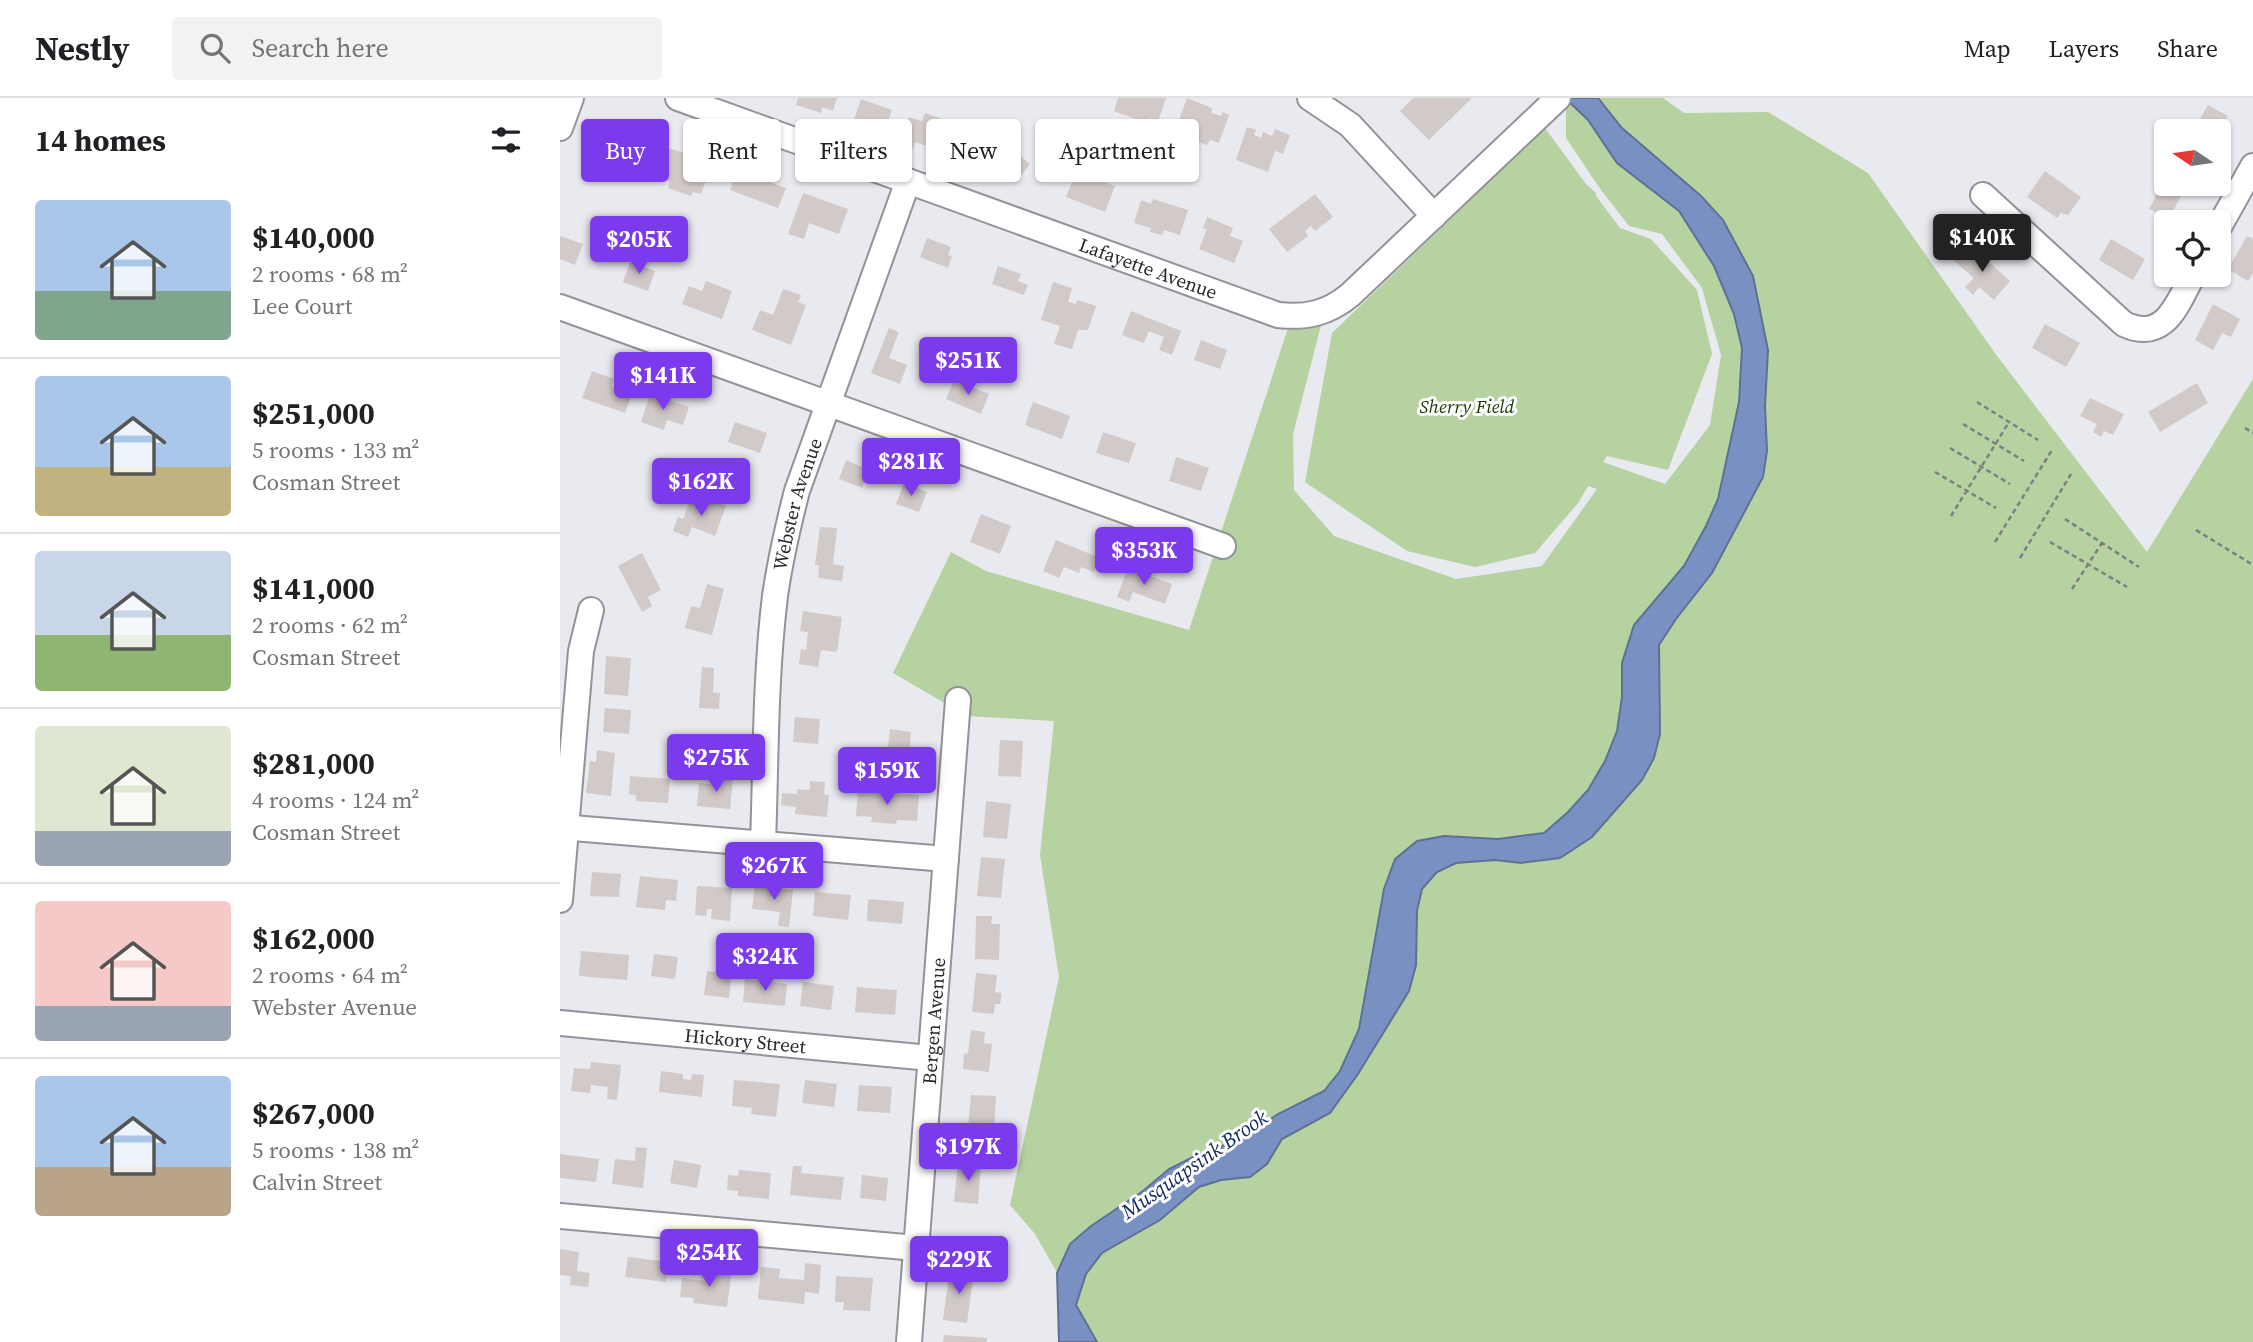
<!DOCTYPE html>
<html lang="en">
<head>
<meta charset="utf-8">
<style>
	:root { --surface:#fff; --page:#f2f2f2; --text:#202124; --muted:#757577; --line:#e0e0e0; --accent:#7c3aed }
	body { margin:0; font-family:"Source Serif 4",serif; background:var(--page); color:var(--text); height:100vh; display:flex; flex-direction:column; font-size:26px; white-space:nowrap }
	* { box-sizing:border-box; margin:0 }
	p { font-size:23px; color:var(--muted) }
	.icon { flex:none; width:38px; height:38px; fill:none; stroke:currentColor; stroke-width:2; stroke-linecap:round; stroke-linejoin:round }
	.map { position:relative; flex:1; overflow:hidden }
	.sheet { display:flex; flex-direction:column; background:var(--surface); width:560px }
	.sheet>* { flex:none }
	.guide { position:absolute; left:21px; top:21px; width:665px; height:63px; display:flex; gap:14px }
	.needle { width:46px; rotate:283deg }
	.controls { position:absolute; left:1594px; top:21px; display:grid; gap:14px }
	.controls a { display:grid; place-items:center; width:77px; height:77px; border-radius:7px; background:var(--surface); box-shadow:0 2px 5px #0004; font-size:35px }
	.price { position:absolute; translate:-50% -60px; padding:0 16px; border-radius:7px; background:var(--accent); color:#fff; font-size:23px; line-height:46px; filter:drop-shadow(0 2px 4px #0008) }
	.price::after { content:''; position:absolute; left:50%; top:42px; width:21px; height:16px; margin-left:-10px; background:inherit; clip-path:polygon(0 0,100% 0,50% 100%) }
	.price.on { background:#222; color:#fff }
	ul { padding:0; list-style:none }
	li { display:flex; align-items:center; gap:21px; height:175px; padding:0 35px }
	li+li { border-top:2px solid var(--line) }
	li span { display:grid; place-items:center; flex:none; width:196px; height:140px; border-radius:7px; color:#555 }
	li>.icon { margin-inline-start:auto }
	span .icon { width:84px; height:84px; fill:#fffc; stroke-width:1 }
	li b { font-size:30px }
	h2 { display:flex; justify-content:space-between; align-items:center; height:84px; padding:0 35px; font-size:30px }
	.pill { padding:0 24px; border-radius:7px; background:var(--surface); box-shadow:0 2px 5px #0004; font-size:24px; line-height:63px }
	.pill.on { background:var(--accent); color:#fff }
	header { display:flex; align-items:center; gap:42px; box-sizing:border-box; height:98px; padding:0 35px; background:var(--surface); border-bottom:2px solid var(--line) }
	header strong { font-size:33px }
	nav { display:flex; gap:38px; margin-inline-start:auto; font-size:24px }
	.search { width:490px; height:63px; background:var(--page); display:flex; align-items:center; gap:18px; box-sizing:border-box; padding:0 24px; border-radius:7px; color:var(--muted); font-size:26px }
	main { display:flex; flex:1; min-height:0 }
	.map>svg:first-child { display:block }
</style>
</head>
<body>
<header>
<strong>Nestly</strong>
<div class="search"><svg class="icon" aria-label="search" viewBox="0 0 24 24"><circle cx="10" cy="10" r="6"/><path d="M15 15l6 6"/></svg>Search here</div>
<nav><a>Map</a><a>Layers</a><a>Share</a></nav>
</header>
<main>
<section class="sheet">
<h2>14 homes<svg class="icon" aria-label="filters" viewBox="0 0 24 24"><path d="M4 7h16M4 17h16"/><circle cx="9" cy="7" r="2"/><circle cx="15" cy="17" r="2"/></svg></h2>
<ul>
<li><span style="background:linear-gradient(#a9c7e8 65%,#7fa58c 0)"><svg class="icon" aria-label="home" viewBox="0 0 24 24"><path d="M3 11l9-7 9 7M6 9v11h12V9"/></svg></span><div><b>$140,000</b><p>2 rooms · 68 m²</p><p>Lee Court</p></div></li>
<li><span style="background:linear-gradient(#a9c7e8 65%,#c2b280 0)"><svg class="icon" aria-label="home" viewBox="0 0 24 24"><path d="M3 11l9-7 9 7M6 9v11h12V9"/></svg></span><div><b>$251,000</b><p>5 rooms · 133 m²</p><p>Cosman Street</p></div></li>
<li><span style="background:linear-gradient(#c9d6e8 60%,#8fb573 0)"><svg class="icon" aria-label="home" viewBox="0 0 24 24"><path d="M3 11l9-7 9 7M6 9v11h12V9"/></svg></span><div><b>$141,000</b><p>2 rooms · 62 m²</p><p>Cosman Street</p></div></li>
<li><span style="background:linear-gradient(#dfe7d0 75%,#9aa5b1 0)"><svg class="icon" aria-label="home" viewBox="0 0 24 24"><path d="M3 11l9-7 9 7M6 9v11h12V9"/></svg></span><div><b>$281,000</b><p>4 rooms · 124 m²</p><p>Cosman Street</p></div></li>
<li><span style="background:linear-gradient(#f6c9c9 75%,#9aa5b1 0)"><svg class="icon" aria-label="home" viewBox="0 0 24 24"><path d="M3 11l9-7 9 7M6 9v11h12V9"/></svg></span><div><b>$162,000</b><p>2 rooms · 64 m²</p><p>Webster Avenue</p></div></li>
<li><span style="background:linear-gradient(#a9c7e8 65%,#b9a48a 0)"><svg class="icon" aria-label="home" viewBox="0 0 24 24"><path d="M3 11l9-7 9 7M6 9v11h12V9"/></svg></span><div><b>$267,000</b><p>5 rooms · 138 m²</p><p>Calvin Street</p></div></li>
</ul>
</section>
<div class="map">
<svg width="1693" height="1244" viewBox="0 0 1693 1244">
	<rect width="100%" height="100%" fill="#e9e9f0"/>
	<path fill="#b5d2a0" d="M1006 0H1103L1124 15 1208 14 1308 75 1437 258 1587 454 1693 281V1244H537L475 1136 450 1107 499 879 480 757 494 623 407 618 333 575 391 454 426 473 629 532 732 218 765 212 733 336 734 392 774 438 896 481 982 468 1037 391 1028 388 1019 404 975 455 915 469 847 453 745 384 772 235 985 30 1026 86 1036 95V98L1060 130 1091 141 1137 192 1152 256 1108 372 1047 358 1043 364 1105 386 1150 327 1161 257 1142 190 1102 136 1069 128 1041 92 1006 40Z"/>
	<path fill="#7890c2" stroke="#607094" stroke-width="2" d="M1005 0H1038L1062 30 1141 98 1163 122 1193 178 1208 252 1205 308 1207 353 1203 379 1152 475 1116 521 1099 547 1100 636 1094 660 1082 682 1032 739 1000 760 961 765 935 762 896 765 877 774 862 791 857 813 856 867 849 893 798 976 770 1015 722 1041 707 1066 690 1079 661 1082 639 1089 600 1122 542 1155 526 1176 516 1207 537 1244H499L497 1175 510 1146 531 1128 583 1093 609 1071 641 1055 665 1047 690 1035 718 1016 764 993 780 973 799 931 824 791 835 761 857 743 884 738 938 741 984 735 1008 714 1028 692 1045 663 1057 633 1062 599V565L1074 527 1124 468 1146 428 1158 401 1179 304 1182 250 1174 216 1154 168 1119 113 1057 65 1028 22Z"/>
	<path fill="#d2cac9" d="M238 0H277L273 13 262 9 261 15 236 7Z
		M558 0H606L598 23 589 20 587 25 554 13Z
		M627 0 652 10 651 15 661 18 663 14 669 17 659 45 650 42 647 47 614 36Z
		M853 0H912L869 42 840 13Z
		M301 1 332 12 325 32 302 24 301 27 293 24Z
		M1648 7 1668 18 1660 33H1633Z
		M365 15 380 20 378 27 387 31 380 53 355 44 353 51 345 49 348 41 342 38 349 19 362 23Z
		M25 20 63 33 54 60 31 52V47L23 44 28 27 23 26Z
		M687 29 696 32 694 37 701 40 703 34 712 38 715 31 730 37 723 56 715 53 708 74 676 62Z
		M440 41 470 66 457 83 426 59Z
		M103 48 152 65 141 96 133 94 131 98 108 90 110 83 93 78Z
		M177 72 226 90 218 110 170 92Z
		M1485 73 1521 99 1508 117 1501 115 1497 120 1467 99Z
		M516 74 555 88 545 114 506 99Z
		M1606 78V86H1627L1609 121 1589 111Z
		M243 95 288 111 279 136 249 125 244 141 228 136Z
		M755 96 773 119 755 133 751 128 745 133 748 138 727 154 709 131Z
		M593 101 628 112 620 137 604 132 602 137 590 134 591 130 574 125 581 102 591 106Z
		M647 119 673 130 670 138 683 143 674 165 639 151 647 131H643Z
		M0 138 23 146 15 167 0 161Z
		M1687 138 1693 141V175L1688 183 1668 171Z
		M367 140 391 149 388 157 392 158 388 170 360 159Z
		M1551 141 1585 161 1573 182 1539 162Z
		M1404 149 1419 162 1422 158 1450 183 1434 202 1419 189 1413 197 1405 189 1414 180 1393 162Z
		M70 164 95 173 88 193 63 184Z
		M438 168 461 176 458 183 468 187 464 197 432 186Z
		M146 183 172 193 162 221 122 206 129 188 142 193Z
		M493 184 512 190 508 204 516 206 517 202 536 208 528 232H518L512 251 494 246 500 228 481 222Z
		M223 191 241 197 238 204 246 207 231 247 192 232 200 212 213 217Z
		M1653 206 1680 221 1671 239 1662 235 1653 252 1635 242Z
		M571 213 621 233 612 257 599 252 604 239 589 233 584 245 562 237Z
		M1485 226 1520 245 1506 269 1472 250Z
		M329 230 339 234 329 260 347 267 340 286 311 275Z
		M641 242 667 252 660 271 634 262Z
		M32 273 54 281 52 288 72 296 65 315 22 300Z
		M394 282 429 296 421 316 386 301Z
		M1637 285 1648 305 1600 334 1588 314Z
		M90 296 129 309 123 327 107 322 104 332 81 324Z
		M1530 300 1564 316 1553 337 1544 333 1541 339 1533 334 1537 326 1520 318Z
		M473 304 510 318 502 341 465 327Z
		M175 324 207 335 200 355 168 344Z
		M543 334 576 345 569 365 536 355Z
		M616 359 649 370 641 393 609 383Z
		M286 362 309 372 302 390 279 381Z
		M344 385 367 394 359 414 336 406Z
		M131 400 149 406 150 402 166 408 155 438 132 429 128 439 113 433 118 419 123 421Z
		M421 416 451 428 440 456 410 444Z
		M260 429 277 430 273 466 284 468 282 483 258 480 259 467H255Z
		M496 442 540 460 534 474 521 469 519 475 504 469 499 480 483 473Z
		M82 455 101 492 88 499 92 508 82 514 58 468Z
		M568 470 612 486 605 506 573 494 569 504 557 499Z
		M147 486 164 491 152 537 125 530 131 508 140 510Z
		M243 513 282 519 277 554 261 552 258 569 239 566 241 551 246 552 248 534 240 533Z
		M46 558 71 560 68 598 44 596Z
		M142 569 154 570 153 595H160L159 611 139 610Z
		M45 610 71 612 69 636 43 634Z
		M235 619 260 621 258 646 233 644Z
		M330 631 351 634 349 659 327 657Z
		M440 642 463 643 461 679 438 678Z
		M37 652 55 655 51 698 26 695 30 663 36 664Z
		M70 678 110 681 108 705 76 703V697L69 696Z
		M160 679 173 680 170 711 137 708 139 685 160 687Z
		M250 683 265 684 264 696 269 697 267 719 235 716 236 709 221 707 222 695 237 696V691L250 692Z
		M298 692 359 697 357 723 337 722 336 726 311 724 312 719 296 718Z
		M426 703 451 706 447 741 423 739Z
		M421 759 445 761 441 800 417 798Z
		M32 774 61 776 59 799 30 798Z
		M80 778 118 782 116 803 106 802 105 812 76 809Z
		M137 788 172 790 170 823 151 821 152 811H147L146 818 135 817Z
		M195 788 233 792 229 829 218 828 220 814 192 811Z
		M255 794 291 797 288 822 253 818Z
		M308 801 344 804 342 826 307 823Z
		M416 818H432L431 826H440L439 862 415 861Z
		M21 853 69 857 67 882 19 878Z
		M94 856 118 859 115 881 91 878Z
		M163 864H173L169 900 144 897 147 873 162 875Z
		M416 875 437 877 435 894 442 895 440 906H435L434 916 412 914Z
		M185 881 227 886 225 908 183 904Z
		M243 884 274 888 271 912 240 908Z
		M297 889 337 892 335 917 295 914Z
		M411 932 425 934 424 945 432 946 429 974 403 971 404 956 408 955Z
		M31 964 61 967 57 1002 47 1001 48 989 31 987 30 995 11 993 14 970 30 971Z
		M101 973 123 976V981L131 982 132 976 144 977 142 999 99 994Z
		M174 982 220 986 216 1019 191 1016 192 1010 172 1008Z
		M245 982 277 986 274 1009 242 1005Z
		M299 987 332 989 330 1015 297 1013Z
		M411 997 436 998 434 1033 408 1031Z
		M76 1049 87 1050 83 1090 52 1086 55 1061 75 1063Z
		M0 1056 39 1061 36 1084 0 1080Z
		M114 1062 141 1067 137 1090 110 1085Z
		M398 1064 421 1066 418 1106 394 1104Z
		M233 1068H242L241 1075 284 1079 281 1102 230 1097Z
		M179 1072 211 1075 209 1101 178 1098V1093L167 1092 168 1077 178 1078Z
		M302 1077 328 1080 326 1103 300 1100Z
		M0 1151 19 1154 17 1173 30 1175 28 1189 10 1187 11 1178 0 1177Z
		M68 1159 109 1164 106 1184 65 1179Z
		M245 1165 261 1167 259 1196 245 1194 244 1206 198 1201 201 1169 220 1171 219 1180 244 1182Z
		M156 1170 172 1172 167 1209 133 1205 134 1200 120 1199 122 1180 154 1184Z
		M390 1170 414 1173 407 1225 383 1222Z
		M276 1178 313 1180 310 1213 283 1212 284 1204H275Z
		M384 1237 427 1240V1244H383Z"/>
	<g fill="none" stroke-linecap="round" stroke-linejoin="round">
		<defs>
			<g id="minor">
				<path id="s1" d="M118 0 718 217C745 220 767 216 790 197L998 0"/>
				<path d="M750 0 790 27 874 118"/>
				<path d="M0 30 11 0"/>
				<path d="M1423 97 1564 226C1605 245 1617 206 1633 177"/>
				<path d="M1659 129 1693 68"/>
				<path d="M0 209 663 448"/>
				<path d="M0 729 386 761"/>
				<path id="s2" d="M203 746C206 664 205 580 215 498 220 463 228 428 237 393L348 83"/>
				<path d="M0 802 21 553 31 512"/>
				<path id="s3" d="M0 925 370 960"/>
				<path d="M0 1118 356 1150"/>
				<path id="s4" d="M349 1244 398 602"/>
			</g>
		</defs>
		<use href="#minor" stroke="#929299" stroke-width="28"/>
		<path stroke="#7f7f83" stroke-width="2.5" stroke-dasharray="5 3.5" stroke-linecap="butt" d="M1417 304 1478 342
			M1403 326 1464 363
			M1685 330 1693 335
			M1390 350 1450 386
			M1375 374 1436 410
			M1391 418 1449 324
			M1505 421 1579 469
			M1636 432 1693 467
			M1435 444 1492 352
			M1490 444 1567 489
			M1460 460 1511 376
			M1512 491 1542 445"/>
		<use href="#minor" stroke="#fff" stroke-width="24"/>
	</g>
	<g text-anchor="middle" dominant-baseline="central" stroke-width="6" stroke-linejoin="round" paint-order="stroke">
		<g font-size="19" fill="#272729" stroke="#fff">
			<text stroke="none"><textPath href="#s1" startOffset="500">Lafayette Avenue</textPath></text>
			<text stroke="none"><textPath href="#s2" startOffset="343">Webster Avenue</textPath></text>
			<text stroke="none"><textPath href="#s4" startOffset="322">Bergen Avenue</textPath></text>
			<text stroke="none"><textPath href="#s3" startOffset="186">Hickory Street</textPath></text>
		</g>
		<g font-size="19" font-style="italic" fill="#1e3800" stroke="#fff">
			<text x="907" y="308">Sherry Field</text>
		</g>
		<g font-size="21" font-style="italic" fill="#102863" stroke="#fff">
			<text transform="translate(634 1066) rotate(-35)">Musquapsink Brook</text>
		</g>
	</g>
</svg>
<div class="controls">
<a><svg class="needle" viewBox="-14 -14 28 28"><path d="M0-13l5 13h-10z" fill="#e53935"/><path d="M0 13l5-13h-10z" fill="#757577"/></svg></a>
<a><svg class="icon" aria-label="locate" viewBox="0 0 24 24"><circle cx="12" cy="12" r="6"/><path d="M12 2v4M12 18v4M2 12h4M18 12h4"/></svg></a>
</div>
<b class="price on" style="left:1422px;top:176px">$140K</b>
<b class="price" style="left:79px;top:178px">$205K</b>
<b class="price" style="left:408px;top:299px">$251K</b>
<b class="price" style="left:103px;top:314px">$141K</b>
<b class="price" style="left:351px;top:400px">$281K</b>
<b class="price" style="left:141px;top:420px">$162K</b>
<b class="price" style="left:584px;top:489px">$353K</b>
<b class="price" style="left:156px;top:696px">$275K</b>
<b class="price" style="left:327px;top:709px">$159K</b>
<b class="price" style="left:214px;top:804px">$267K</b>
<b class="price" style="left:205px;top:895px">$324K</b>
<b class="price" style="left:408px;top:1085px">$197K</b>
<b class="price" style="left:149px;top:1191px">$254K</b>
<b class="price" style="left:399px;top:1198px">$229K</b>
<div class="guide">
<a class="pill on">Buy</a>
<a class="pill">Rent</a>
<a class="pill">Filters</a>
<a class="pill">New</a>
<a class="pill">Apartment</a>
</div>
</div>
</main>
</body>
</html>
